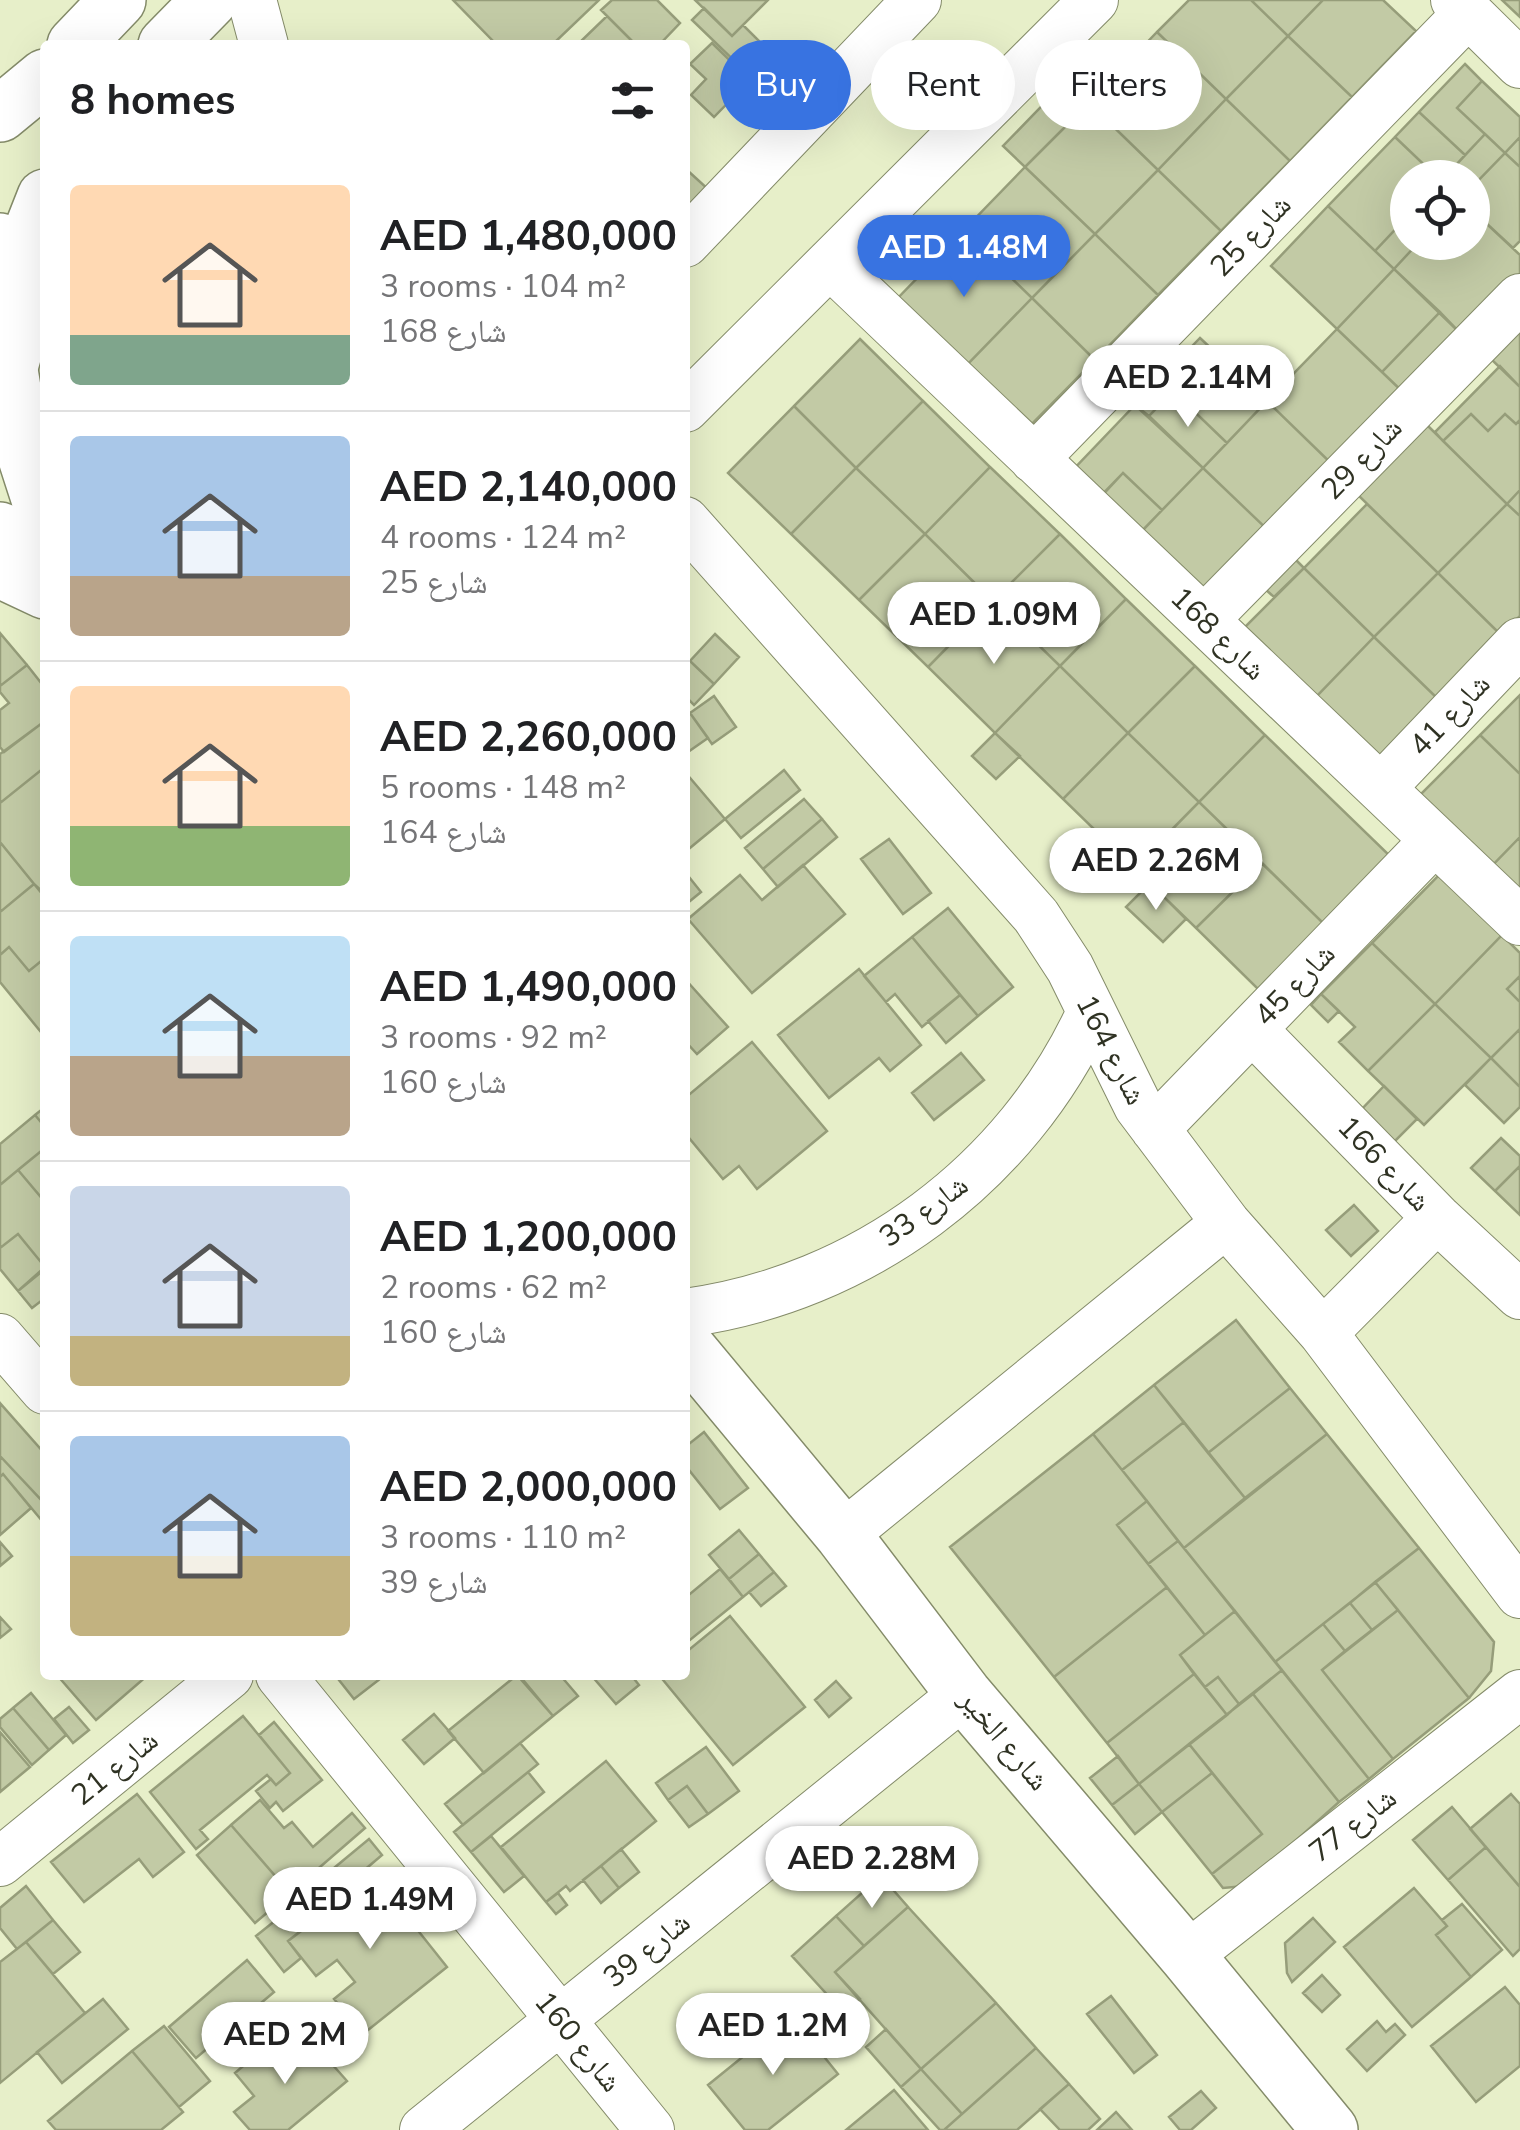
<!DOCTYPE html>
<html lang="en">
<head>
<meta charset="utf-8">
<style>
	:root { --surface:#fff; --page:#f6f6f6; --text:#202124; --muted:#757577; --line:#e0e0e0; --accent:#3873e1 }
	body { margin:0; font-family:"Nunito Sans","Noto Naskh Arabic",sans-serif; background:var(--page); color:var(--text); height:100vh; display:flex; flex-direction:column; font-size:38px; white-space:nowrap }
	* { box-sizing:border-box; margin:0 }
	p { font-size:32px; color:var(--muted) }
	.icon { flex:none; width:55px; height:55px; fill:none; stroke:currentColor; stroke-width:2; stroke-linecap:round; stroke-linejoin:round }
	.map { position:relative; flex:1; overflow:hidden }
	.drawer { position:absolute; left:40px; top:40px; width:650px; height:1640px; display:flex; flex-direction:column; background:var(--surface); border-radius:10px; box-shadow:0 10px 40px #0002 }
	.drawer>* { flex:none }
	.hud { position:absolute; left:720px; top:40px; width:650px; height:90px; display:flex; gap:20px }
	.buttons { position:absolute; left:1390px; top:160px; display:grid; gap:20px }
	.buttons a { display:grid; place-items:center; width:100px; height:100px; border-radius:50%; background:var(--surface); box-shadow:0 10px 40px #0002; font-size:50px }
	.price { position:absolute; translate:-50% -85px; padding:0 22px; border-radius:35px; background:#fff; color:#222; font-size:32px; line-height:65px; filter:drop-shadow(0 2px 5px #0008) }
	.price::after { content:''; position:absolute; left:50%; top:60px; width:30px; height:22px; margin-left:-15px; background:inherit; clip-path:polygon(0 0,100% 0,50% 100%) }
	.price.current { background:var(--accent); color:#fff }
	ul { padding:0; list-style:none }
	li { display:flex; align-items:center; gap:30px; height:250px; padding:0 30px }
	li+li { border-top:2px solid var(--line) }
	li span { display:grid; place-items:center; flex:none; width:280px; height:200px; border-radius:10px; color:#555 }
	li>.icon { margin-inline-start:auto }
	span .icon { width:120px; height:120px; fill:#fffc; stroke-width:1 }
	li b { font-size:42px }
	h2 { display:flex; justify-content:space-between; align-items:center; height:120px; padding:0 30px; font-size:42px }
	.pill { padding:0 35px; border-radius:45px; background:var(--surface); box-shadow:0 10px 40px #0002; font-size:35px; line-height:90px }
	.pill.current { background:var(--accent); color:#fff }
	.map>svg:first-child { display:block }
</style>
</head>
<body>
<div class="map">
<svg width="1520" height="2130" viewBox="0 0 1520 2130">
	<rect width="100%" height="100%" fill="#e7efc9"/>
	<path fill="#c2caa5" stroke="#969d7a" stroke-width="2.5" d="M453 0H599L552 45H497Z
		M612 0H657L680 23 659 45H636L601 10Z
		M695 0H768L732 36Z
		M1189 0H1251L1288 36 1226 99 1157 32Z
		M1251 0H1323L1288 36Z
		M1323 0H1383L1416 31 1352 97 1288 36Z
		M1502 0H1520V17Z
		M704 8 732 36 743 25 773 55 752 78 692 20Z
		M607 16 636 45H577Z
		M1157 32 1226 99 1158 170 1089 103Z
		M1288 36 1352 97 1290 161 1226 99Z
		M712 43 750 80 714 117 691 95 706 79 690 64Z
		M1465 64 1482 81 1457 108 1485 134 1465 155 1419 112Z
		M1066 81 1089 103 1025 167 1003 146Z
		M1482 81 1520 117V137L1505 153 1457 108Z
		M1226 99 1290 161 1221 231 1158 170Z
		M1089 103 1158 170 1095 234 1025 167Z
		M1419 112 1465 155 1444 178H1438L1395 137Z
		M1485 134 1505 153 1472 187V178H1444Z
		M1395 137 1438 178H1408V216L1375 251 1328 206Z
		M1520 137V167L1505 153Z
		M1505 153 1520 167V241L1513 248 1472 210V187Z
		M1025 167 1095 234 1032 298 963 231Z
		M687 170 709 190 685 216V173Z
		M1158 170 1221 231 1158 295 1095 234Z
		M1328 206 1394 269 1337 329 1271 266Z
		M1472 210 1520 255V278L1464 337 1394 269 1419 242H1472Z
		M1408 216V242H1419L1394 269 1375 251Z
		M963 231 1032 298 964 368 895 301Z
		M1095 234 1158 295 1095 360 1032 298Z
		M1394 269 1440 312 1382 372 1337 329Z
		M1032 298 1095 360 1027 429 964 368Z
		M1440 312 1464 337 1407 396 1382 372Z
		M1337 329 1407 396 1337 469 1267 401Z
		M1520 329V387L1491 359Z
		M1200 338 1267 401 1227 443 1173 391 1149 416 1135 405Z
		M860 339 923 401 856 468 794 406Z
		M1500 366 1520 387V420L1516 424 1505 414 1488 431 1471 414 1443 441 1435 432Z
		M1173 391 1227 443 1203 468 1149 416Z
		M923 401 990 467 925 534 856 468Z
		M1267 401 1337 469 1273 535 1203 468Z
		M1135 405 1203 468 1162 510 1123 473 1098 500 1070 473Z
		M794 406 856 468 791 534 728 473Z
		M1471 414 1488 431 1505 414 1516 424 1520 420V490L1507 504 1443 441Z
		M1426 424 1507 504 1438 573 1357 494Z
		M990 467 1060 534 993 601 925 534Z
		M856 468 925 534 859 600 791 534Z
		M1203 468 1273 535 1208 603 1137 536Z
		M1123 473 1162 510 1129 545 1090 507Z
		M1520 490V516L1507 504Z
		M1367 504 1438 573 1374 637 1304 568Z
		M1507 504 1520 516V616L1501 635 1438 573Z
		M925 534 993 601 928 667 859 600Z
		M1060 534 1126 599 1060 666 993 601Z
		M1295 559 1304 568 1274 597 1265 589Z
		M1304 568 1374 637 1315 698 1242 630Z
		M1438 573 1501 635 1438 699 1374 637Z
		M1126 599 1195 666 1128 733 1060 666Z
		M993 601 1060 666 995 733 928 667Z
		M0 633 27 665 0 686Z
		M715 634 739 657 714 684 690 661Z
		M1374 637 1438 699 1378 760 1315 698Z
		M690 661 714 684 694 705 685 696V666Z
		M27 665 45 688V721L4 752 0 747V710L9 703 0 692V686Z
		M1060 666 1128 733 1063 799 995 733Z
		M1195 666 1265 735 1199 802 1128 733Z
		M1520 695V774L1480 735Z
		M714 696 736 727 712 744 690 713Z
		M690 713 708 738 685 754V717Z
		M45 721V767L0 803V754Z
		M995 733 1020 756 996 779 972 756Z
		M1128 733 1199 802 1134 868 1063 799Z
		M1265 735 1391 857 1324 924 1199 802Z
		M1480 735 1520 774V837L1486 872 1414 801Z
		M45 767V894L43 895 0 842V803Z
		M784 770 800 790 741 838 725 819Z
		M685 772 725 819 685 852Z
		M804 799 822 819 763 869 745 848Z
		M1199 802 1262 863 1196 928 1134 868Z
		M822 819 837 837 778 887 763 869Z
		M1520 837V906L1486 872Z
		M889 839 931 893 903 914 861 859Z
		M0 842 34 884 0 912Z
		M1262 863 1324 924 1259 990 1196 928Z
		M803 865 845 914 752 993 688 919 740 875 762 900Z
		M685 872 701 892 685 905Z
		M1440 874 1502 935 1435 1004 1372 943Z
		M1150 883 1186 919 1163 942 1126 907Z
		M34 884 45 894V958L29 971 9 947 0 955V912Z
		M948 908 1013 987 978 1016 912 937Z
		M1502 935 1520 953V976L1507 989 1520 1002V1029L1491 1058 1435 1004Z
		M912 937 960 995 922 1027 895 994 886 1002 864 976Z
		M1372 943 1435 1004 1368 1071 1339 1042 1355 1027 1321 994Z
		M9 947 29 971 45 958V1037L0 982V955Z
		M859 969 921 1045 890 1071 879 1058 829 1098 778 1035Z
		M1520 976V1002L1507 989Z
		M685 979 728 1027 697 1054 685 1041Z
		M1321 994 1339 1011 1328 1022 1311 1005Z
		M960 995 978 1016 946 1043 928 1021Z
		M1435 1004 1491 1058 1424 1125 1368 1071Z
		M1520 1029V1087L1491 1058Z
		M752 1042 827 1131 757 1189 739 1166 723 1179 685 1133V1098Z
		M961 1053 984 1080 934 1120 912 1093Z
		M1491 1058 1520 1087V1107L1504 1123 1465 1085Z
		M1384 1086 1417 1119 1393 1143 1360 1111Z
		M45 1107V1127L35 1115Z
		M35 1115 45 1127V1148L0 1185V1144Z
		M1501 1138 1520 1156V1166L1495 1191 1471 1168Z
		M45 1148V1202L18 1170Z
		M1520 1166V1215L1495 1191Z
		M18 1170 45 1202V1267L18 1234 0 1248V1185Z
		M1354 1205 1378 1231 1351 1256 1326 1230Z
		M18 1234 45 1267 18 1291 0 1269V1248Z
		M45 1269V1298L32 1308 18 1291Z
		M1236 1320 1290 1388 1208 1453 1154 1385Z
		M1154 1385 1184 1422 1122 1470 1093 1434Z
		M1290 1388 1327 1434 1245 1498 1208 1453Z
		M0 1403 45 1454V1504L0 1456Z
		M1184 1422 1245 1498 1184 1548 1122 1470Z
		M704 1432 748 1488 720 1509 685 1465V1447Z
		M1093 1434 1147 1501 1117 1525 1167 1587 1054 1677 950 1547Z
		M1327 1434 1419 1548 1275 1662 1184 1548Z
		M0 1456 45 1504 43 1522 3 1474 0 1477Z
		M3 1474 31 1508 0 1535V1477Z
		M1147 1501 1178 1541 1148 1564 1117 1525Z
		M739 1530 759 1554 729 1579 709 1555Z
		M1178 1541 1235 1611 1205 1635 1148 1564Z
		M0 1542 12 1556 0 1566Z
		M1419 1548 1494 1642 1491 1671 1469 1698 1375 1582Z
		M759 1554 774 1572 743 1597 729 1579Z
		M720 1569 743 1597 685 1644V1598Z
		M774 1572 786 1586 761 1606 749 1592Z
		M1375 1582 1398 1610 1372 1630 1350 1603Z
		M1167 1587 1205 1635 1180 1655 1194 1674 1107 1743 1054 1677Z
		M1350 1603 1372 1630 1345 1651 1323 1624Z
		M1398 1610 1469 1698 1393 1759 1322 1670Z
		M1235 1611 1282 1670 1239 1704 1218 1677 1205 1687 1180 1655Z
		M730 1616 805 1707 733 1765 659 1675H685V1653Z
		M0 1617 11 1629 0 1638Z
		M1323 1624 1345 1651 1322 1670 1393 1759 1369 1779 1275 1662Z
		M1282 1670 1369 1779 1339 1802 1253 1694Z
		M1194 1674 1227 1715 1139 1784 1107 1743Z
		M57 1675H148L96 1720Z
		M335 1675H385L354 1699Z
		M517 1675 553 1716 484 1773 448 1731Z
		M519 1675H560L578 1696 553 1716Z
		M591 1675H631L639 1685 616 1704Z
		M1218 1677 1239 1704 1227 1715 1205 1687Z
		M836 1681 851 1698 829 1717 815 1700Z
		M31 1693 66 1735 49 1750 13 1708Z
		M1253 1694 1339 1802 1245 1886 1223 1888 1212 1874 1262 1834 1189 1744Z
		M69 1707 89 1730 73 1743 54 1719Z
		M13 1708 49 1750 32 1765 0 1727V1719Z
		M434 1714 455 1738 424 1764 403 1740Z
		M243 1716 290 1773 276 1785 267 1775 200 1830 208 1839 196 1849 150 1792Z
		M274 1722 322 1780 283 1811 276 1802 270 1808 256 1791 271 1779 276 1785 290 1773 259 1735Z
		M0 1732 30 1767 0 1792Z
		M520 1743 538 1764 463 1825 445 1804Z
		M1189 1744 1212 1773 1162 1812 1139 1784Z
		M706 1747 739 1791 708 1814 687 1786 668 1800 656 1783Z
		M1118 1756 1139 1784 1112 1805 1090 1778Z
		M606 1761 656 1821 570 1891 566 1886 546 1902 501 1847Z
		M528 1772 544 1792 471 1852 454 1832Z
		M1212 1773 1262 1834 1212 1874 1162 1812Z
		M1139 1784 1162 1812 1135 1834 1112 1805Z
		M687 1786 708 1814 689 1827 668 1800Z
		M137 1794 184 1852 153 1877 139 1859 84 1902 51 1862Z
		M1511 1794 1520 1804V1887L1470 1829Z
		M260 1800 284 1828 292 1822 313 1847 352 1813 365 1828 290 1893 231 1825Z
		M1452 1807 1486 1847 1448 1880 1413 1840Z
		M231 1825 290 1893 255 1923 197 1855Z
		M491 1836 524 1876 504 1892 471 1852Z
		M369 1839 382 1855 342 1889 328 1873Z
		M1486 1847 1520 1887V1949L1513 1956 1448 1880Z
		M621 1849 639 1872 619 1888 601 1866Z
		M601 1866 619 1888 601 1903 583 1880Z
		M373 1874 447 1967 363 2034 334 1999 355 1982 337 1960 316 1976 288 1941Z
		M881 1876 908 1907 864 1946 836 1916Z
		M26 1886 53 1920 17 1949 0 1928V1908Z
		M1414 1888 1447 1926 1436 1935 1471 1977 1412 2027 1344 1947Z
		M558 1893 567 1905 556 1914 546 1902Z
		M301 1900 317 1919 288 1941 301 1958 284 1972 256 1936Z
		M1462 1904 1502 1950 1471 1977 1436 1935 1447 1926 1442 1920Z
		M908 1907 996 2003 921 2069 835 1972Z
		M836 1916 864 1946 835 1972 860 1999 844 2013 792 1956Z
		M1313 1918 1335 1942 1292 1982 1287 1973 1285 1943Z
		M53 1920 80 1952 53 1974 26 1942Z
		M26 1942 85 2013 0 2083V1962Z
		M247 1960 274 1992 196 2058 169 2027Z
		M1322 1975 1340 1995 1322 2012 1303 1993Z
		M1505 1987 1520 2005V2066L1476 2102 1431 2046Z
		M1111 1996 1157 2055 1134 2073 1087 2014Z
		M103 1999 128 2029 62 2083 37 2052Z
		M996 2003 1036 2048 962 2114 921 2069Z
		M792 2017 838 2074 768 2130H745L708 2085Z
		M1377 2021 1386 2032 1395 2024 1405 2035 1367 2071 1347 2049Z
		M164 2026 210 2081 179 2107 132 2051Z
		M886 2029 921 2069 901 2087 866 2047Z
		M275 2039 295 2062 315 2045 347 2081 288 2130H250L234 2112 254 2096 235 2073Z
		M1036 2048 1069 2084 1017 2130H944Z
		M132 2051 183 2112 161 2130H56L48 2121Z
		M921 2069 962 2114 944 2130H940L901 2087Z
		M1069 2084 1100 2119 1088 2130H1060L1040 2109Z
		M894 2090 928 2130H846Z
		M1201 2091 1216 2108 1191 2130H1180L1169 2117Z
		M1116 2112 1132 2130H1097Z"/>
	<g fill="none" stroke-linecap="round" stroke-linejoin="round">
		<defs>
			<path id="minor" d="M252 0 264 45
				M1455 0 1520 64
				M685 243 917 0
				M830 264 1520 921
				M685 408 1094 0
				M1034 459 1468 13
				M685 521 1036 916 1070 968 1138 1106 1226 1223 1323 1333 1520 1594
				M1204 620 1520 298
				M1381 788 1520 642
				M1252 1029 1437 1218 1520 1295
				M1155 1129 1435 840
				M685 1313C862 1289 1017 1174 1091 1012
				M1323 1333 1437 1218
				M0 1338 45 1390
				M843 1535 1226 1223
				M280 1675 650 2130
				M0 1862 229 1675
				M1187 1956 1520 1694
				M424 2130 964 1694"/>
			<path id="tertiary" d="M10 370 23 449 45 517
				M0 530 45 562
				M685 1345 843 1535 964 1694 1187 1956 1330 2130"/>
			<path id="secondary" d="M75 45 118 0
				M166 45 210 0
				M0 114 45 77
				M0 241C28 289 23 343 0 391
				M19 296 28 240 45 197
				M0 570 45 591"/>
		</defs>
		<use href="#minor" stroke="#848b69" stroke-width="50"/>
		<use href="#tertiary" stroke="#848b69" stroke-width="58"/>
		<use href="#secondary" stroke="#848b69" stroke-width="58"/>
		<use href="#minor" stroke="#fff" stroke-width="48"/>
		<use href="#tertiary" stroke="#fff" stroke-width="55"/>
		<use href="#secondary" stroke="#fff" stroke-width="55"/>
	</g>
	<g text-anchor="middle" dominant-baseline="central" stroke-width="9" stroke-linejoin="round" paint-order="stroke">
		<g font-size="30" fill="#2f3223" stroke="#fff">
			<text transform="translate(1251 236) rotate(-46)">شارع 25</text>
			<text transform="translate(1362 459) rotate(-46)">شارع 29</text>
			<text transform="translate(1218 634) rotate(44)">شارع 168</text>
			<text transform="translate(1450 715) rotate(-46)">شارع 41</text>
			<text transform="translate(1295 985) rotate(-46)">شارع 45</text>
			<text transform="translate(1111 1050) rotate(63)">شارع 164</text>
			<text transform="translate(1384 1164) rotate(46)">شارع 166</text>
			<text transform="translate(924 1211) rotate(-36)">شارع 33</text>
			<text transform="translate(1004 1740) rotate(50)">شارع الخير</text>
			<text transform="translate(115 1768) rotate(-39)">شارع 21</text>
			<text transform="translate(1353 1825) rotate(-38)">شارع 77</text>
			<text transform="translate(647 1950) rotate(-39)">شارع 39</text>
			<text transform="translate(578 2042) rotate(51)">شارع 160</text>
		</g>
	</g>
</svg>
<div class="buttons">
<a><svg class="icon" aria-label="locate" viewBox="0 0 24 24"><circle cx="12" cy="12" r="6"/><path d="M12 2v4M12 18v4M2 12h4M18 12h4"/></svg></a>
</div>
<b class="price current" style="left:964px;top:300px">AED 1.48M</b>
<b class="price" style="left:1188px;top:430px">AED 2.14M</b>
<b class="price" style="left:994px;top:667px">AED 1.09M</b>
<b class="price" style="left:1156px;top:913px">AED 2.26M</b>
<b class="price" style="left:872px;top:1911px">AED 2.28M</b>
<b class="price" style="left:370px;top:1952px">AED 1.49M</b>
<b class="price" style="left:773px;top:2078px">AED 1.2M</b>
<b class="price" style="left:285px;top:2087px">AED 2M</b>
<div class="hud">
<a class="pill current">Buy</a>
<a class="pill">Rent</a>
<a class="pill">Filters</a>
</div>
<section class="drawer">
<h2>8 homes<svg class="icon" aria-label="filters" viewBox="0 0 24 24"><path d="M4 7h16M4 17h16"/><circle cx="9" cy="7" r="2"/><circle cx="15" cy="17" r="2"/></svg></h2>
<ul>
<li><span style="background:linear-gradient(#ffd9b3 75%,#7fa58c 0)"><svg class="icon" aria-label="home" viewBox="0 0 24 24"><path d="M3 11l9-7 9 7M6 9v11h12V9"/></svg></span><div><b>AED 1,480,000</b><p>3 rooms · 104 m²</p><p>شارع 168</p></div></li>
<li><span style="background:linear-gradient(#a9c7e8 70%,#b9a48a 0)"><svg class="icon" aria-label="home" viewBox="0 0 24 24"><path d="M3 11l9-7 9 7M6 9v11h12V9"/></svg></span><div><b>AED 2,140,000</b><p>4 rooms · 124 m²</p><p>شارع 25</p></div></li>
<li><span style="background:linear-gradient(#ffd9b3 70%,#8fb573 0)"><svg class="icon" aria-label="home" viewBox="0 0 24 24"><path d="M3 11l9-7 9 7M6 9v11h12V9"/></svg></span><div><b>AED 2,260,000</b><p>5 rooms · 148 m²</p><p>شارع 164</p></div></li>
<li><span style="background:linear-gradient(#bfe0f5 60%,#b9a48a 0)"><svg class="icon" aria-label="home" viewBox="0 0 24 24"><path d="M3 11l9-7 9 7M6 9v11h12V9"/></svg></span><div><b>AED 1,490,000</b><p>3 rooms · 92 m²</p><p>شارع 160</p></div></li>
<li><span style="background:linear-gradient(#c9d6e8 75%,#c2b280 0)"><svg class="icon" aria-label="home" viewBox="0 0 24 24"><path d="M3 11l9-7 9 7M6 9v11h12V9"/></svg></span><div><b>AED 1,200,000</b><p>2 rooms · 62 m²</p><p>شارع 160</p></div></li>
<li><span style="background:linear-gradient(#a9c7e8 60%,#c2b280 0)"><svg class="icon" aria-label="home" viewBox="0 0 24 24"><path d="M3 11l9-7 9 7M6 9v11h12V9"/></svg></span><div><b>AED 2,000,000</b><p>3 rooms · 110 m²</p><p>شارع 39</p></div></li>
</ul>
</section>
</div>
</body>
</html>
